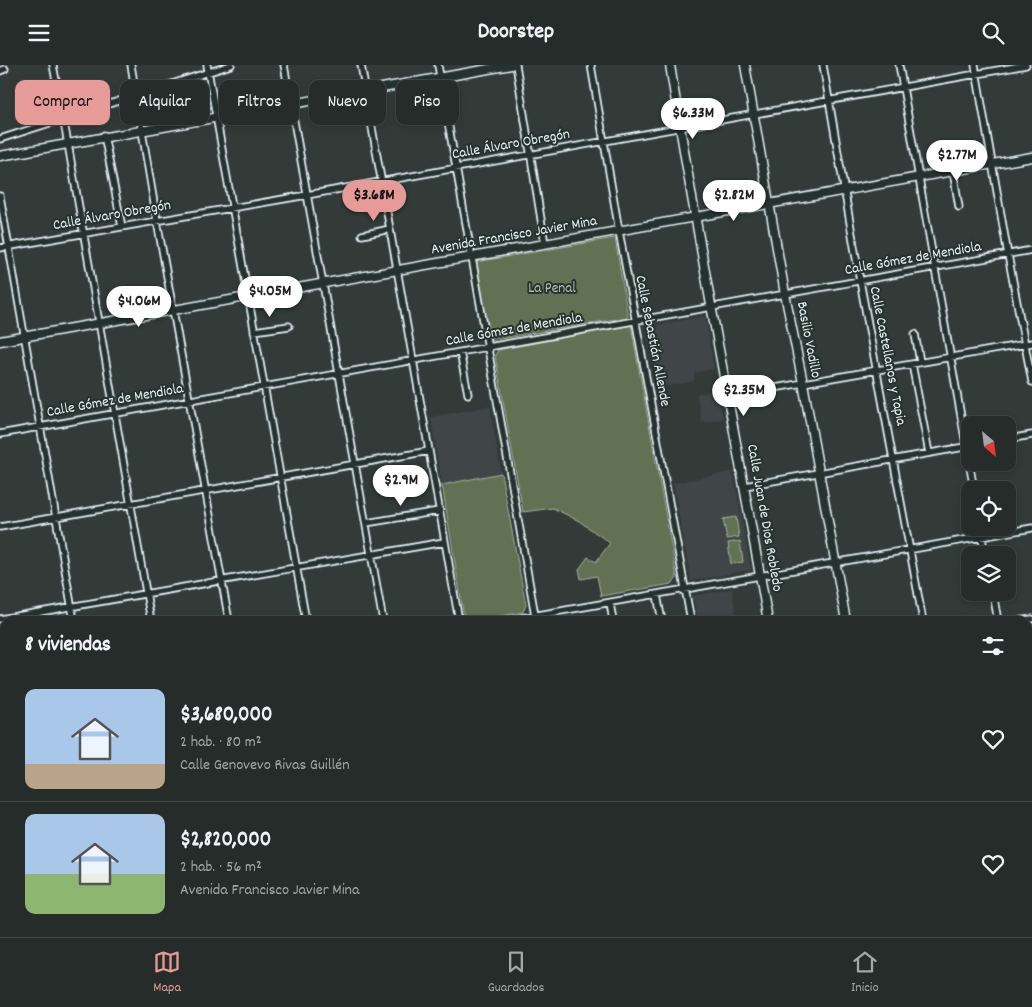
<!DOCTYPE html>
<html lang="es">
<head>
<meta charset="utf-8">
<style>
	:root { --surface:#262c2a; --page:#323836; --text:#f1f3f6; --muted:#a4a7a8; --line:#424847; --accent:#e69b98 }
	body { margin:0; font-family:Dekko,sans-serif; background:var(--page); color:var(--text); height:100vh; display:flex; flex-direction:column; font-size:19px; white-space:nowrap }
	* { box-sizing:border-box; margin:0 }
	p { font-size:16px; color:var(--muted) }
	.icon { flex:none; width:28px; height:28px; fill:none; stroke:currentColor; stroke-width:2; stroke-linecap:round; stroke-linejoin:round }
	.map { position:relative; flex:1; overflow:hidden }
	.panel { position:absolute; left:0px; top:551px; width:1032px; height:321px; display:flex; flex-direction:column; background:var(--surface); border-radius:15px 15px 0 0; box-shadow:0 2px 8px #0003,0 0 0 1px var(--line) }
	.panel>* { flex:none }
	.top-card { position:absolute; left:15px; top:15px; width:500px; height:45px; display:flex; gap:10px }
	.needle { width:32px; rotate:152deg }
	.tools { position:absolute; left:961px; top:351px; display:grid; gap:10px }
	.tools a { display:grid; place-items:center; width:55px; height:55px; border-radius:10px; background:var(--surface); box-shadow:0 2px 8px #0003,0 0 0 1px var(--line); font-size:25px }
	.price { position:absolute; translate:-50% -42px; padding:0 11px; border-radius:18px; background:#fff; color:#222; font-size:16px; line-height:32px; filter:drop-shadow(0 1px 2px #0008) }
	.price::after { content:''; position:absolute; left:50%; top:30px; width:15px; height:11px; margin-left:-8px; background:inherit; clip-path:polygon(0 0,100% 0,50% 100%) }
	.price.active { background:var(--accent); color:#111 }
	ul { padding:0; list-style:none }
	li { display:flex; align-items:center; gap:15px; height:125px; padding:0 25px }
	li+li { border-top:1px solid var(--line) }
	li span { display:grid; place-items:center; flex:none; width:140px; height:100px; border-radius:10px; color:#555 }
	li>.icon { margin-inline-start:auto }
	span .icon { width:60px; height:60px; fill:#fffc; stroke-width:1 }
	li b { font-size:21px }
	h2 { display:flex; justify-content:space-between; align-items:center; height:60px; padding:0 25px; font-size:21px }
	.pill { padding:0 18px; border-radius:10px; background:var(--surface); box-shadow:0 2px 8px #0003,0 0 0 1px var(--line); font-size:18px; line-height:45px }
	.pill.active { background:var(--accent); color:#111 }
	header { display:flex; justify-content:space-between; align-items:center; height:65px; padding:0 25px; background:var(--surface); font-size:22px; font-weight:700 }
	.menu { display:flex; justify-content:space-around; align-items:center; height:70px; border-top:1px solid var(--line); background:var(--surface); font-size:14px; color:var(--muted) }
	.menu a { display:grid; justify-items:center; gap:2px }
	.menu .active { color:var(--accent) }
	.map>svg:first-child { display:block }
</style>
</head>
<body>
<header><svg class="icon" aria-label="menu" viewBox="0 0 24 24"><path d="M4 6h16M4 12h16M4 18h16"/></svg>Doorstep<svg class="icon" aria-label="search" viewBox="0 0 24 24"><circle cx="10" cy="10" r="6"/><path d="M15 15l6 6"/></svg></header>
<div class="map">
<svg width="1032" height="872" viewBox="0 0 1032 872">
	<rect width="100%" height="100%" fill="#323b38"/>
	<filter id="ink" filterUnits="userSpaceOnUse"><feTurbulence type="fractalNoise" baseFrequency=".02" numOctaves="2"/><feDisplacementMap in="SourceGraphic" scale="10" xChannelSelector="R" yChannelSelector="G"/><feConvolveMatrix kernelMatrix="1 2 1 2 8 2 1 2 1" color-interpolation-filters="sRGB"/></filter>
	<g filter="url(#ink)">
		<path fill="#404546" d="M705 251 714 304 694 308 695 316 657 323 647 264 657 262V260Z
			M718 325 723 354 702 358 697 329Z
			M490 341 501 408 442 420 431 352Z
			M733 406 751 505 691 516 673 418Z
			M732 524 737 556H698L693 531Z"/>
		<path fill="#627152" stroke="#a5b1a5" d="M615 173 628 252 489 276 476 197Z
			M631 260 677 513 672 519 601 531 597 511 581 514 579 504 588 492 596 497 610 478 579 456 553 443 523 447 495 290 498 285Z
			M501 408 526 540 523 547 470 556 464 552 442 420Z
			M736 452 739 472 727 474 723 454Z
			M740 476 743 497 731 499 728 478Z"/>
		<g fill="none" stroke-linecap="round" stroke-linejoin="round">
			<defs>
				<path id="street" d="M53 0 68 79 151 556
					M131 0 157 156 229 556
					M207 0 306 556
					M284 0 383 556
					M361 0 459 556
					M438 0 536 556
					M516 0 545 179
					M591 0 619 166 691 556
					M823 0 860 216 923 556
					M899 0 974 425
					M975 0 1008 190 1032 317
					M0 6 5 4
					M104 70 122 162
					M0 74 231 0
					M953 106 959 142
					M0 131 74 556
					M362 170 390 164
					M0 183 307 130 1026 0
					M254 266 289 261
					M915 269 920 297
					M460 287 468 329
					M912 299 929 388
					M729 331 1032 278
					M0 369 1032 185
					M1008 374 1032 370
					M745 421 970 381
					M366 458 439 446
					M0 462 429 386
					M980 462 985 490
					M993 528 998 556
					M657 530 662 556
					M610 538 613 556
					M0 554 444 477
					M504 556 1032 463
					M1016 556 1032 554
					M0 567 5 595
					M0 648 5 647
					M1028 718 1032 741
					M0 739 5 738
					M0 831 5 830
					M1028 832 1032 831
					M53 868 54 872
					M130 868 131 872
					M208 868 209 872
					M283 868 284 872
					M361 868 362 872
					M437 868 438 872
					M514 868 515 872
					M592 868V872
					M669 868 670 872
					M746 868 747 872
					M978 868 979 872
					M294 872 319 868
					M806 872 830 868"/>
				<path id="secondary" d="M670 0C699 186 736 371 768 556
					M745 0 785 229 803 318 846 556
					M0 91 511 0
					M0 276 1032 92
					M1028 648 1032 647
					M823 868 824 872
					M901 868 902 872"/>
			</defs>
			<use href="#street" stroke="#e8f1f8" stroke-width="9"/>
			<use href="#secondary" stroke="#e8f1f8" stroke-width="11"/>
			<use href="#street" stroke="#26332d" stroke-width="5.5"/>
			<use href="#secondary" stroke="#26332d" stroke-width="8"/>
		</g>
	</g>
	<g text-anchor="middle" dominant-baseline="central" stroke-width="4" stroke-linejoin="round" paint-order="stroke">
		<g font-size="15" fill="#e8f1f8" stroke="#26332d">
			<text transform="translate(511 80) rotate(-10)">Calle Álvaro Obregón</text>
			<text transform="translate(112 151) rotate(-10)">Calle Álvaro Obregón</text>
			<text transform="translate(514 171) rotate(-10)">Avenida Francisco Javier Mina</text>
			<text transform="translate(913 194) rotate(-10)">Calle Gómez de Mendiola</text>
			<text transform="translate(514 265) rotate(-10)">Calle Gómez de Mendiola</text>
			<text transform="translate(808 275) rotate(79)">Basilio Vadillo</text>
			<text transform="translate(652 276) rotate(79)">Calle Sebastián Allende</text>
			<text transform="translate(887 291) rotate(79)">Calle Castellanos y Tapia</text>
			<text transform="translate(115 336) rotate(-10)">Calle Gómez de Mendiola</text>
			<text transform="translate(764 453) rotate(80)">Calle Juan de Dios Robledo</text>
		</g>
		<g font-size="15" fill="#b2beb6" stroke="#26332d">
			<text x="552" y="224">La Penal</text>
		</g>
	</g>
</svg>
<div class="tools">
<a><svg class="needle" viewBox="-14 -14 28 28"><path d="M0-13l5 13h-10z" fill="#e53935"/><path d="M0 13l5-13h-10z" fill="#a4a7a8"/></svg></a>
<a><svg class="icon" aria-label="locate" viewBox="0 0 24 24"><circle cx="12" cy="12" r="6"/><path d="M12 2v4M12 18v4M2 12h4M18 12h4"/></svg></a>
<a><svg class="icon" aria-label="layers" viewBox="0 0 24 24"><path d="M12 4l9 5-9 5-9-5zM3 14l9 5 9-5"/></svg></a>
</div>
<b class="price" style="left:693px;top:75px">$6.33M</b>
<b class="price" style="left:957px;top:117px">$2.77M</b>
<b class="price active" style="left:374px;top:157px">$3.68M</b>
<b class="price" style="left:734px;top:157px">$2.82M</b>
<b class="price" style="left:270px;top:253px">$4.05M</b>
<b class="price" style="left:139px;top:263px">$4.06M</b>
<b class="price" style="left:744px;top:352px">$2.35M</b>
<b class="price" style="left:401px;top:442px">$2.9M</b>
<div class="top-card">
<a class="pill active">Comprar</a>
<a class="pill">Alquilar</a>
<a class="pill">Filtros</a>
<a class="pill">Nuevo</a>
<a class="pill">Piso</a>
</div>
<section class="panel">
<h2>8 viviendas<svg class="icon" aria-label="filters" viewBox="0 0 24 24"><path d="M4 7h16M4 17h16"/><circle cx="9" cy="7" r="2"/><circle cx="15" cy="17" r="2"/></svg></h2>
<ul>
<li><span style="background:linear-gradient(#a9c7e8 75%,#b9a48a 0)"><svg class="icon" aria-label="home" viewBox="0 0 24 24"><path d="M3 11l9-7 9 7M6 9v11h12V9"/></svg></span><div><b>$3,680,000</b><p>2 hab. · 80 m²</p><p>Calle Genovevo Rivas Guillén</p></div><svg class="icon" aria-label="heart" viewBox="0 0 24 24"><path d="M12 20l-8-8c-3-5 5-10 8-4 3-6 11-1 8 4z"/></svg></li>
<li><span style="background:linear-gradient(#a9c7e8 60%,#8fb573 0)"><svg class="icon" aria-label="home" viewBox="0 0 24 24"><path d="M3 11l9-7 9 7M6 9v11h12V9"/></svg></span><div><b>$2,820,000</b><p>2 hab. · 56 m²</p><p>Avenida Francisco Javier Mina</p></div><svg class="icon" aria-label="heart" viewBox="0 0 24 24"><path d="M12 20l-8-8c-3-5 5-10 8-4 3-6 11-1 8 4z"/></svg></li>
</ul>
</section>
</div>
<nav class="menu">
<a class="active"><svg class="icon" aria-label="map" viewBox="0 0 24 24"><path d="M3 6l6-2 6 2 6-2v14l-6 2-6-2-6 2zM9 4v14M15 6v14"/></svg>Mapa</a>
<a><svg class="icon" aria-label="saved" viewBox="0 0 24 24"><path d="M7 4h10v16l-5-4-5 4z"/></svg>Guardados</a>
<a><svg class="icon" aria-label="home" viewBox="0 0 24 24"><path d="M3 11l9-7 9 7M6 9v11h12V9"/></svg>Inicio</a>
</nav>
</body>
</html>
